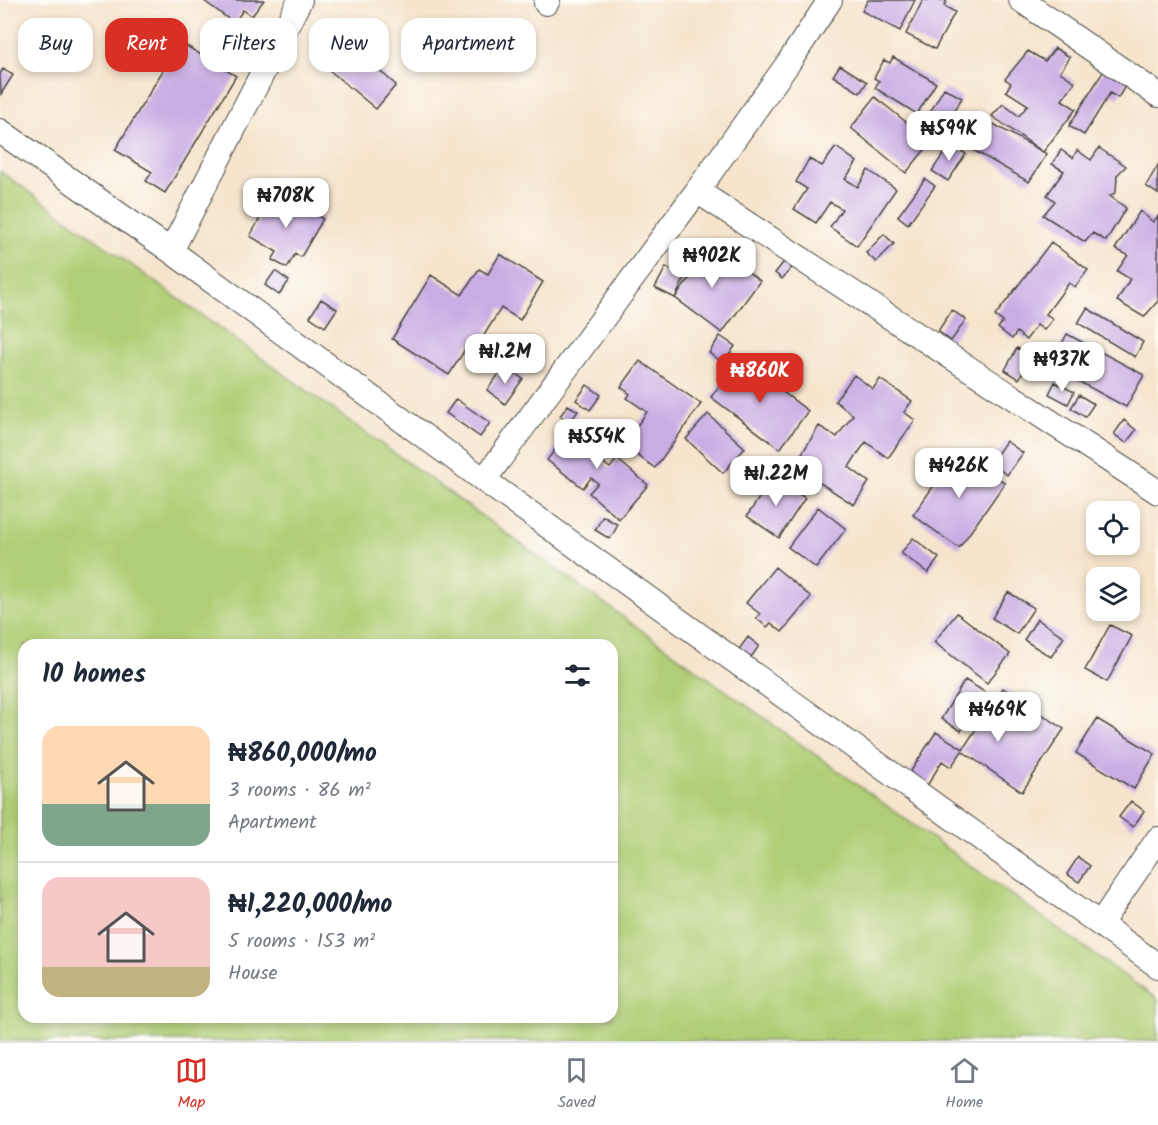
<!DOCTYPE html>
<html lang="en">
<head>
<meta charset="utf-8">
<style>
	:root { --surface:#fff; --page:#f2f2f3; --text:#1f2937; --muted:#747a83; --line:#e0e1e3; --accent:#d93025 }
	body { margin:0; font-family:Kalam,sans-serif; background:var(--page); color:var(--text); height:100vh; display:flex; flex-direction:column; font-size:22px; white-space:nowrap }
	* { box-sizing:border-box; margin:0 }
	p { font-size:20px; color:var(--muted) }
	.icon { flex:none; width:33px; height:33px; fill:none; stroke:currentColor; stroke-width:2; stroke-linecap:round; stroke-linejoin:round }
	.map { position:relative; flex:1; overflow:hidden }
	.details { position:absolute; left:18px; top:639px; width:600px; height:384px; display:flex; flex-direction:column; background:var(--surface); border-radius:18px; box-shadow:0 3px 9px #0003 }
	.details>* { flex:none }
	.guide { position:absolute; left:18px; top:18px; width:600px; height:54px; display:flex; gap:12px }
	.fabs { position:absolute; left:1086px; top:501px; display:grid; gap:12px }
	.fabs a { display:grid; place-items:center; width:54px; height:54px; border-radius:12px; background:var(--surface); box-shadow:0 3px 9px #0003; font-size:30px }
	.price { position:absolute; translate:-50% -51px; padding:0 14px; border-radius:12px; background:#fff; color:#222; font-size:20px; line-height:39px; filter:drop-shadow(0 2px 3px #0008) }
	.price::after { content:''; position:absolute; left:50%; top:36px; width:18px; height:14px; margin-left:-9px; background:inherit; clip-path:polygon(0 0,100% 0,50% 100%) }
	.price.current { background:var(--accent); color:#fff }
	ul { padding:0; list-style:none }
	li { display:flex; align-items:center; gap:18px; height:150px; padding:0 24px }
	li+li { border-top:2px solid var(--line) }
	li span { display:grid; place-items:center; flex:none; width:168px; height:120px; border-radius:18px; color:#555 }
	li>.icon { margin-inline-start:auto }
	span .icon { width:72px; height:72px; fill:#fffc; stroke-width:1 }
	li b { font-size:26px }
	h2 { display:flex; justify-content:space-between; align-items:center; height:72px; padding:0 24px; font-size:26px }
	.chip { padding:0 21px; border-radius:18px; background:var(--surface); box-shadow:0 3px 9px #0003; font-size:21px; line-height:54px }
	.chip.current { background:var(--accent); color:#fff }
	.menu { display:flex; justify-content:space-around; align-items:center; height:84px; border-top:2px solid var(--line); background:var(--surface); font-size:16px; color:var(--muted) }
	.menu a { display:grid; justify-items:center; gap:3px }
	.menu .current { color:var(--accent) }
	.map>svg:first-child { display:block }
</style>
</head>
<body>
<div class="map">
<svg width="1158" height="1041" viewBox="0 0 1158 1041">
	<rect width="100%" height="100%" fill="#fdfcf7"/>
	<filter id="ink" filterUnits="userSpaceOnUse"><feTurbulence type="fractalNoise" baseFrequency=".0167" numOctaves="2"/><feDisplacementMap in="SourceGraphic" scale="12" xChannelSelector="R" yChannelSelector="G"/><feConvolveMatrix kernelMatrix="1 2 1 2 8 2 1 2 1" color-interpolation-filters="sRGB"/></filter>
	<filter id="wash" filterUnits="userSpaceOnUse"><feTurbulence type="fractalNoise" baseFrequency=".008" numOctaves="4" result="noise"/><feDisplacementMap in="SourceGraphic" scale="24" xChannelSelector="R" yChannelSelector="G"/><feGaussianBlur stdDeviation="1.35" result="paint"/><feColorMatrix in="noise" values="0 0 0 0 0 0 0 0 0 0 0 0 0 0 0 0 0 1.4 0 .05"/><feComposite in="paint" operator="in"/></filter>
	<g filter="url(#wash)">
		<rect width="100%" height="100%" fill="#f6e4cc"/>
		<path fill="#b0ce75" stroke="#6e7c50" stroke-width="1.5" fill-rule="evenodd" d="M0 171 1158 1000V1041H0ZM24 645H612V1017H24Z"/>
		<g id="blocks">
			<path fill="#c9ace4" d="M203 0H264L252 16 243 10 234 23Z
				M868 0H915L900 31 862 11Z
				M923 0H947L944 6 955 12 935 49 906 34Z
				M240 20 258 32 253 40 235 28Z
				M180 42 236 76 165 193 146 181 152 172 115 150Z
				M350 45 396 85 376 109 329 70Z
				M1055 48 1070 57 1060 72 1075 82 1062 100 1076 109 1043 152 1047 154 1029 182 973 150 990 122 1043 152 992 116 1003 104 1019 116 1028 105 1006 91 1011 83 1005 79 1028 51 1045 61Z
				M893 57 936 83 917 114 875 88 879 81 874 78 884 60 890 63Z
				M840 65 867 82 860 93 833 76Z
				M1106 67 1128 81 1118 98 1110 93 1084 135 1069 126Z
				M3 69 13 75 1 94 0 74Z
				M944 88 962 98 945 126 928 116Z
				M875 97 931 142 906 173 851 128Z
				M950 144 966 154 948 181 932 171Z
				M836 147 857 162 845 179 858 187 868 170 896 189 857 246 830 227 842 209 830 202 816 223 794 209 807 189 796 182 809 159 822 166Z
				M1099 148 1126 166 1117 175 1116 192 1110 196 1126 208 1106 241 1093 233 1085 242 1043 215 1055 201 1047 195 1064 171 1052 164 1061 150 1073 158 1077 150 1091 160Z
				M1158 165V194L1146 186Z
				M925 179 935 186 908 224 898 216Z
				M275 191 323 219 301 257 295 254 287 268 272 260 277 252 250 236Z
				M1140 211 1153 222 1158 216V301L1144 317 1117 301 1130 279 1117 271 1128 255 1115 249Z
				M884 234 894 244 876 262 866 253Z
				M1051 242 1088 270 1075 287 1069 283 1046 314 1053 319 1044 330 1037 325 1026 340 1017 332 1012 339 998 328 1003 322 995 316Z
				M713 246 760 281 722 333 675 298 655 288 666 267 685 277 675 298Z
				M500 254 543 282 520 320 501 308 476 348 469 343 449 375 392 339 431 275 462 295 479 269 488 274Z
				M787 258 795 264 782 279 775 273Z
				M275 271 289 281 279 295 265 285Z
				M321 299 337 309 325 327 310 317Z
				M1087 308 1143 342 1135 357 1078 323Z
				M952 310 966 320 951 341 938 331Z
				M1067 334 1144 375 1126 407 1050 366Z
				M720 336 735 346 724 363 709 353Z
				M1017 348 1032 356 1019 379 1005 370Z
				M739 359 808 411 780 449 711 397Z
				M640 361 701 404 655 468 623 445 647 412 627 398 630 394 621 387Z
				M505 366 523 379 505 404 487 390Z
				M854 375 873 389 880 379 912 401 904 412 915 420 888 458 866 442 856 456 849 467 869 482 854 505 794 466 819 426 837 437 853 415 835 401Z
				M1055 382 1074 392 1068 404 1049 394Z
				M587 385 601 395 590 410 576 400Z
				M1079 395 1094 404 1085 417 1071 408Z
				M456 399 490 423 480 437 446 413Z
				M568 405 578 411 570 422 560 416Z
				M708 414 745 448 723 473 686 439Z
				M1124 420 1136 430 1126 443 1114 434Z
				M576 421 613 449 602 462 610 468 617 459 648 485 619 519 589 493 598 483 591 478 583 488 547 460Z
				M1006 441 1023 453 1007 475 991 463Z
				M959 450 1005 483 959 548 913 515Z
				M773 477 805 498 779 538 747 516Z
				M818 507 846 529 816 568 788 547Z
				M603 516 618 525 610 539 595 530Z
				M913 538 939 558 928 573 901 553Z
				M775 567 811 597 782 632 771 623 767 627 756 618 760 614 746 603Z
				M1008 592 1034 608 1017 634 992 618Z
				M957 613 1010 654 987 683 934 642Z
				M1037 619 1064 637 1051 657 1024 640Z
				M1110 625 1132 636 1107 682 1085 670Z
				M748 637 759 646 749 660 737 652Z
				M965 680 985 692 961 731 941 719Z
				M1003 688 1064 729 1022 792 962 751 951 767 942 761 927 786 909 774 936 732 963 749Z
				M1097 719 1155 754 1134 789 1076 753Z
				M1131 801 1144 811 1133 827 1119 817Z
				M1078 857 1090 866 1079 882 1067 874Z"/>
		</g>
	</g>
	<g filter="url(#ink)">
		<use href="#blocks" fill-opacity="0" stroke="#494743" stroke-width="1.5"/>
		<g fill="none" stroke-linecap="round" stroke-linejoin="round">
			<defs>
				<path id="street" d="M830 0 789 62 697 191 1158 492
					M1021 0 1158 95
					M546 3 548 0
					M0 131 171 251 484 480 1158 966
					M171 251 300 0
					M484 480 697 191
					M1100 924 1158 839"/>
			</defs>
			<use href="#street" stroke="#494743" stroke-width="26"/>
			<use href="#street" stroke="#fff" stroke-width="24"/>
		</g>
	</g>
</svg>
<div class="fabs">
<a><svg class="icon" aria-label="locate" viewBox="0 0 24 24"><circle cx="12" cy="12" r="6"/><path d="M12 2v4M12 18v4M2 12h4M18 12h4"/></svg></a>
<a><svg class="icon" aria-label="layers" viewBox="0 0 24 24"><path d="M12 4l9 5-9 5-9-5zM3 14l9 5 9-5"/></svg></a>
</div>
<b class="price" style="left:949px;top:162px">₦599K</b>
<b class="price" style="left:286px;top:229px">₦708K</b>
<b class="price" style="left:712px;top:289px">₦902K</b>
<b class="price" style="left:505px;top:385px">₦1.2M</b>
<b class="price" style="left:1062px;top:393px">₦937K</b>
<b class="price current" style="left:760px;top:404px">₦860K</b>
<b class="price" style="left:597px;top:470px">₦554K</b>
<b class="price" style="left:959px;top:499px">₦426K</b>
<b class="price" style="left:776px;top:507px">₦1.22M</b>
<b class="price" style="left:998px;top:743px">₦469K</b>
<div class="guide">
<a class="chip">Buy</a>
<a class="chip current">Rent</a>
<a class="chip">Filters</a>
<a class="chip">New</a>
<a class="chip">Apartment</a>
</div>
<section class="details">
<h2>10 homes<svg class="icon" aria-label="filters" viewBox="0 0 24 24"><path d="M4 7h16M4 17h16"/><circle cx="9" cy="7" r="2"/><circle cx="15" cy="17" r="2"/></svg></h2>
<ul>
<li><span style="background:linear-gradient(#ffd9b3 65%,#7fa58c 0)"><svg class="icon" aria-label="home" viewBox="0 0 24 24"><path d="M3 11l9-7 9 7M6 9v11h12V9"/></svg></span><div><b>₦860,000/mo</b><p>3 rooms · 86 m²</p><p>Apartment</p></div></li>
<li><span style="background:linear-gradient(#f6c9c9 75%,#c2b280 0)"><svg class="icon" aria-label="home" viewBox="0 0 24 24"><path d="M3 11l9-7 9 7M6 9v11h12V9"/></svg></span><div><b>₦1,220,000/mo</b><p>5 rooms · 153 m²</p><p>House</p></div></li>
</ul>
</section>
</div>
<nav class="menu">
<a class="current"><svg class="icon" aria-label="map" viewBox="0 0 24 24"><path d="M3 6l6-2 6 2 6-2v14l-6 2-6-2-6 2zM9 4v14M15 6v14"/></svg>Map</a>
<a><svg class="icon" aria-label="saved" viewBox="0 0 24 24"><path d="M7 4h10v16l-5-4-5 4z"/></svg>Saved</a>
<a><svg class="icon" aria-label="home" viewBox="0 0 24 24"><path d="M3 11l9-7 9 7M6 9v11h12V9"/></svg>Home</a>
</nav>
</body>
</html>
